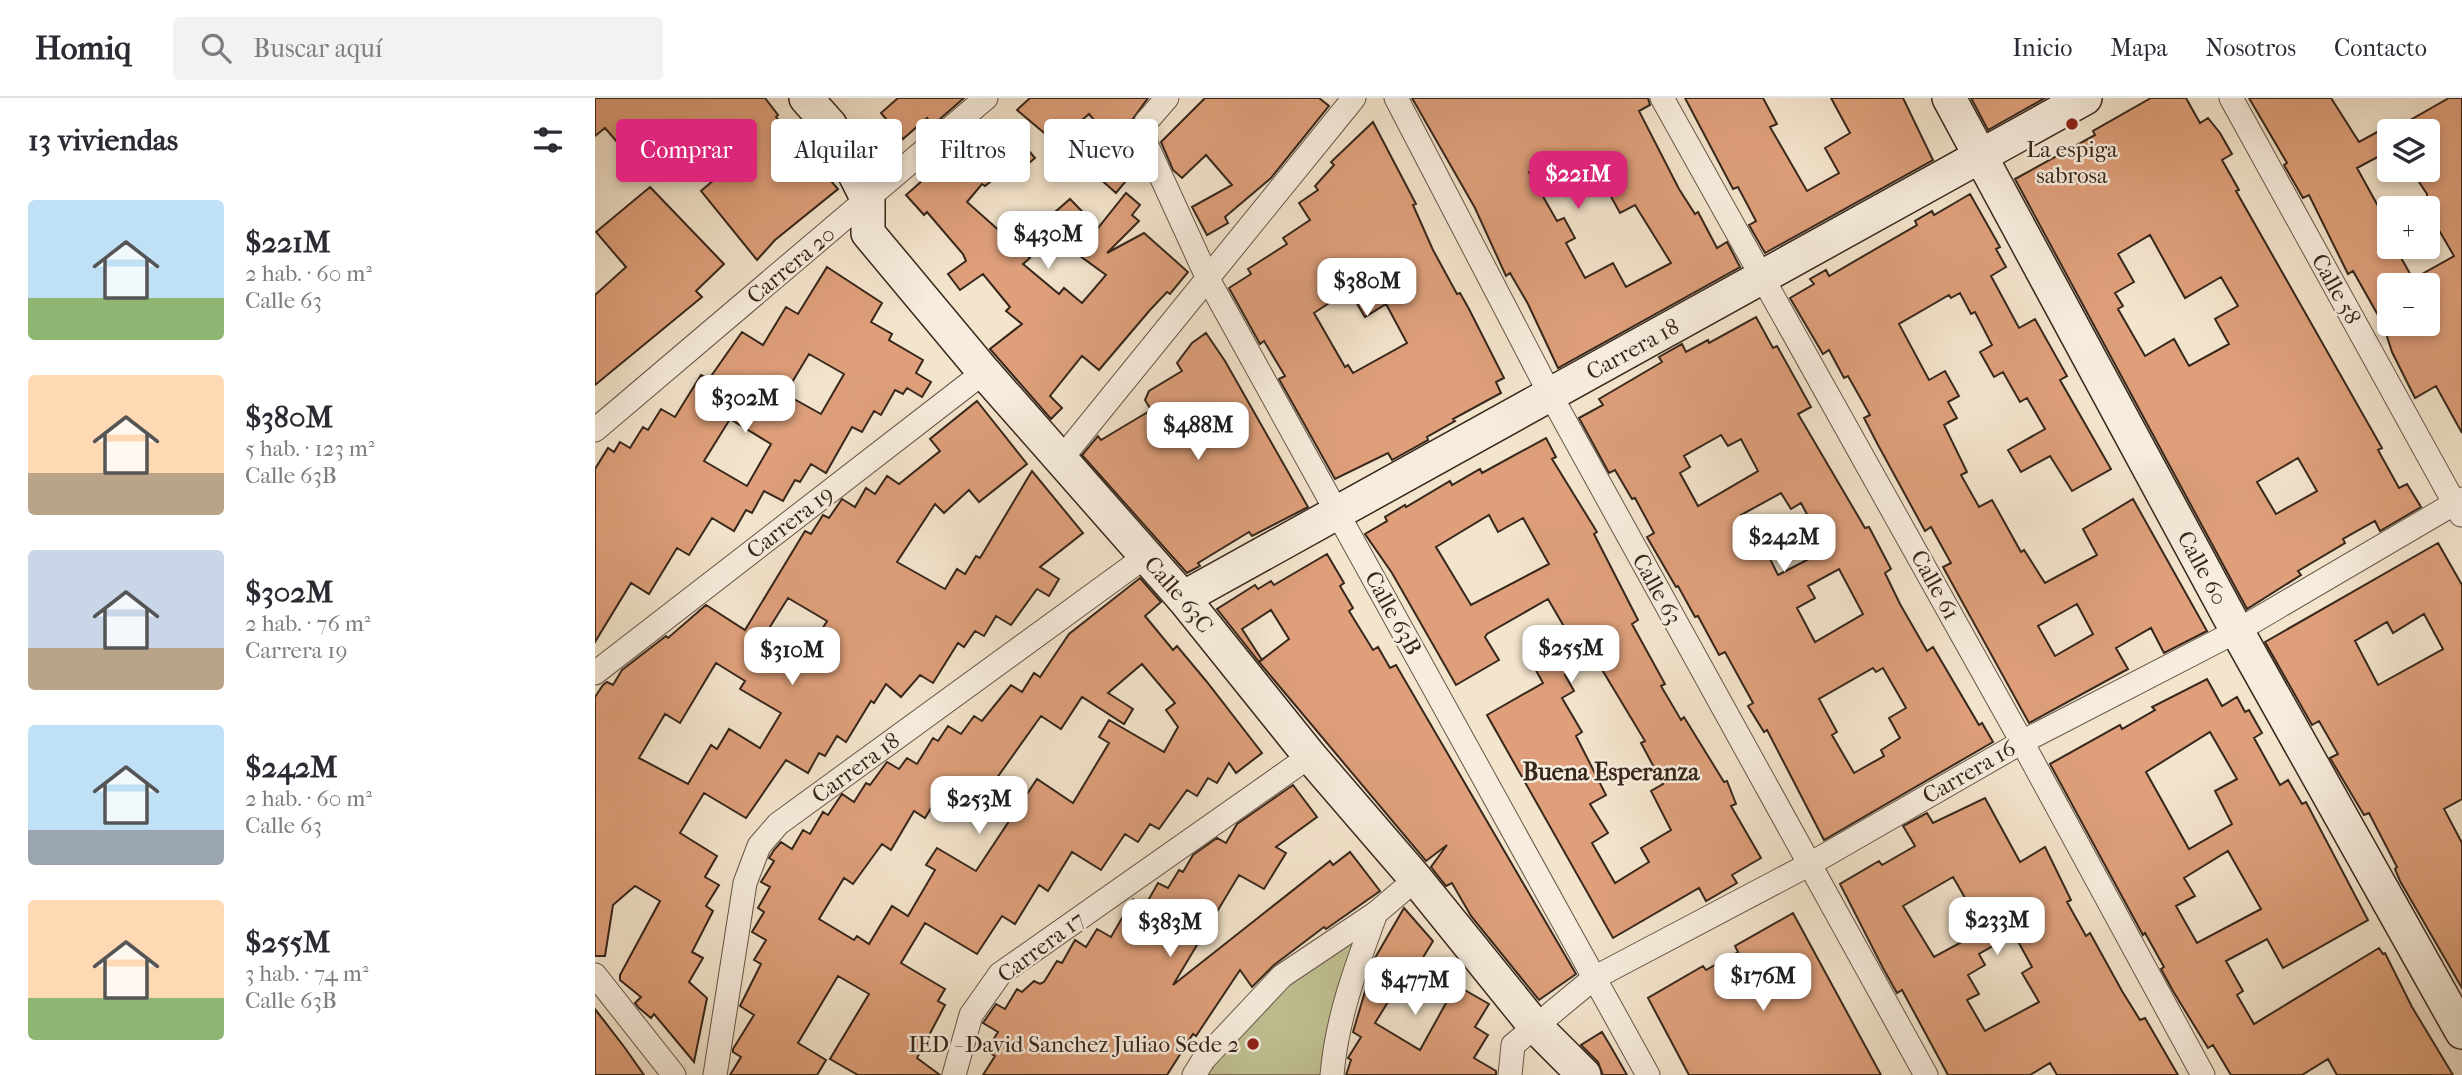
<!DOCTYPE html>
<html lang="es">
<head>
<meta charset="utf-8">
<style>
	:root { --surface:#fff; --page:#f2f2f3; --text:#2b2b33; --muted:#7c7c81; --line:#e1e1e2; --accent:#db2777 }
	body { margin:0; font-family:"IM FELL French Canon",serif; background:var(--page); color:var(--text); height:100vh; display:flex; flex-direction:column; font-size:26px; white-space:nowrap }
	* { box-sizing:border-box; margin:0 }
	p { font-size:23px; color:var(--muted) }
	.icon { flex:none; width:38px; height:38px; fill:none; stroke:currentColor; stroke-width:2; stroke-linecap:round; stroke-linejoin:round }
	.map { position:relative; flex:1; overflow:hidden }
	.details { display:flex; flex-direction:column; background:var(--surface); width:595px }
	.details>* { flex:none }
	.top-card { position:absolute; left:21px; top:21px; width:665px; height:63px; display:flex; gap:14px }
	.tools { position:absolute; left:1782px; top:21px; display:grid; gap:14px }
	.tools a { display:grid; place-items:center; width:63px; height:63px; border-radius:7px; background:var(--surface); box-shadow:0 4px 10px #0003; font-size:35px }
	.price { position:absolute; translate:-50% -60px; padding:0 16px; border-radius:14px; background:#fff; color:#222; font-size:23px; line-height:46px; filter:drop-shadow(0 2px 4px #0008) }
	.price::after { content:''; position:absolute; left:50%; top:42px; width:21px; height:16px; margin-left:-10px; background:inherit; clip-path:polygon(0 0,100% 0,50% 100%) }
	.price.active { background:var(--accent); color:#fff }
	ul { padding:0; list-style:none }
	li { display:flex; align-items:center; gap:21px; height:175px; padding:0 28px }
	li span { display:grid; place-items:center; flex:none; width:196px; height:140px; border-radius:7px; color:#555 }
	li>.icon { margin-inline-start:auto }
	span .icon { width:84px; height:84px; fill:#fffc; stroke-width:1 }
	li b { font-size:30px }
	h2 { display:flex; justify-content:space-between; align-items:center; height:84px; padding:0 28px; font-size:30px }
	.tag { padding:0 24px; border-radius:7px; background:var(--surface); box-shadow:0 4px 10px #0003; font-size:24px; line-height:63px }
	.tag.active { background:var(--accent); color:#fff }
	header { display:flex; align-items:center; gap:42px; box-sizing:border-box; height:98px; padding:0 35px; background:var(--surface); border-bottom:2px solid var(--line) }
	header strong { font-size:33px }
	nav { display:flex; gap:38px; margin-inline-start:auto; font-size:24px }
	.search { width:490px; height:63px; background:var(--page); display:flex; align-items:center; gap:18px; box-sizing:border-box; padding:0 24px; border-radius:7px; color:var(--muted); font-size:26px }
	main { display:flex; flex:1; min-height:0 }
	.map>svg:first-child { display:block }
</style>
</head>
<body>
<header>
<strong>Homiq</strong>
<div class="search"><svg class="icon" aria-label="search" viewBox="0 0 24 24"><circle cx="10" cy="10" r="6"/><path d="M15 15l6 6"/></svg>Buscar aquí</div>
<nav><a>Inicio</a><a>Mapa</a><a>Nosotros</a><a>Contacto</a></nav>
</header>
<main>
<section class="details">
<h2>13 viviendas<svg class="icon" aria-label="filters" viewBox="0 0 24 24"><path d="M4 7h16M4 17h16"/><circle cx="9" cy="7" r="2"/><circle cx="15" cy="17" r="2"/></svg></h2>
<ul>
<li><span style="background:linear-gradient(#bfe0f5 70%,#8fb573 0)"><svg class="icon" aria-label="home" viewBox="0 0 24 24"><path d="M3 11l9-7 9 7M6 9v11h12V9"/></svg></span><div><b>$221M</b><p>2 hab. · 60 m²</p><p>Calle 63</p></div></li>
<li><span style="background:linear-gradient(#ffd9b3 70%,#b9a48a 0)"><svg class="icon" aria-label="home" viewBox="0 0 24 24"><path d="M3 11l9-7 9 7M6 9v11h12V9"/></svg></span><div><b>$380M</b><p>5 hab. · 123 m²</p><p>Calle 63B</p></div></li>
<li><span style="background:linear-gradient(#c9d6e8 70%,#b9a48a 0)"><svg class="icon" aria-label="home" viewBox="0 0 24 24"><path d="M3 11l9-7 9 7M6 9v11h12V9"/></svg></span><div><b>$302M</b><p>2 hab. · 76 m²</p><p>Carrera 19</p></div></li>
<li><span style="background:linear-gradient(#bfe0f5 75%,#9aa5b1 0)"><svg class="icon" aria-label="home" viewBox="0 0 24 24"><path d="M3 11l9-7 9 7M6 9v11h12V9"/></svg></span><div><b>$242M</b><p>2 hab. · 60 m²</p><p>Calle 63</p></div></li>
<li><span style="background:linear-gradient(#ffd9b3 70%,#8fb573 0)"><svg class="icon" aria-label="home" viewBox="0 0 24 24"><path d="M3 11l9-7 9 7M6 9v11h12V9"/></svg></span><div><b>$255M</b><p>3 hab. · 74 m²</p><p>Calle 63B</p></div></li>
</ul>
</section>
<div class="map">
<svg width="1867" height="977" viewBox="0 0 1867 977">
	<rect width="100%" height="100%" fill="#f3e4cc"/>
	<filter id="stains"><feTurbulence type="fractalNoise" baseFrequency=".00286" numOctaves="4"/><feColorMatrix values="0 0 0 0 .2 0 0 0 0 .09 0 0 0 0 .02 0 0 0 .5 -.17"/></filter>
	<radialGradient id="worn" r=".72"><stop offset=".6" stop-color="#630" stop-opacity="0"/><stop offset="1" stop-color="#630" stop-opacity=".3"/></radialGradient>
	<path fill="#c0c294" stroke="#7c7458" stroke-width="2" d="M764 836 728 977H607L662 906Z"/>
	<path fill="#de9f7a" stroke="#37271b" stroke-width="2" fill-rule="evenodd" d="M0 0H170L183 17 181 19 243 91 180 142 162 162 106 93 132 71 107 41 56 83 10 30 0 38Z
		M303 0H369L338 27 332 20 308 41 286 15Z
		M435 0H553L537 22 515 41 494 16 461 45 422 12Z
		M610 0H724L734 8 676 80 630 119 633 125 612 137 597 109 637 87 611 57 587 80 578 72 566 44Z
		M817 0H1053L1055 7 1044 13 1084 91 1100 116 1103 114 1122 150 1132 144 1145 169 963 270 933 206 915 175 911 178 880 110ZM969 54 981 75 998 66 1025 115 1040 107 1076 165 1031 189 1018 165 990 180 971 145 980 140 969 120 962 123 934 74Z
		M1090 0H1168L1182 26 1175 29 1212 93 1244 75 1230 50 1255 35 1236 0H1308L1338 62 1170 155 1154 127 1161 123 1143 89 1138 91Z
		M1376 0H1450L1393 32Z
		M1556 0H1591L1605 25 1613 20 1625 35 1637 56 1627 62 1644 92 1641 93 1787 350 1783 352 1804 390 1812 386 1826 409 1785 433 1780 423 1748 441 1750 445 1703 473 1706 477 1652 511 1420 81 1500 37 1498 33ZM1555 137 1590 200 1626 179 1643 208 1620 221 1634 246 1594 268 1579 241 1550 258 1523 211 1528 208 1520 195 1539 184 1523 156ZM1703 360 1722 393 1681 416 1662 384Z
		M1654 0H1736L1764 44 1786 32 1794 53 1762 70 1783 108 1794 101V149H1800L1818 181 1859 158 1841 127 1832 132V96L1816 72H1832V33H1796L1854 0H1867V335L1841 288 1820 300 1797 254 1788 226 1758 173 1753 176 1714 97 1708 100 1689 67 1692 65ZM1794 187H1832V210L1841 226H1794Z
		M778 24 821 106 818 107 838 152 862 196 865 195 874 211 909 280 901 284 906 295 858 321 860 323 832 339 833 342 797 362 793 355 740 381 684 281 690 278 669 243 665 246 634 190 656 176 653 171 692 146 688 140 715 122 704 105 723 92 720 88 739 67 736 64ZM754 192 770 219 791 206 812 245 758 275 753 267 750 269 719 215Z
		M412 28 440 60 417 80 410 72 390 88 387 86 372 104 435 160 428 166 464 196 469 190 487 205 511 177 444 128 475 101 503 130 531 95 545 107 537 117 544 123 512 155 549 135 593 174 575 196 572 194 555 212 504 272 487 258 455 298 467 310 456 321 395 251 427 226 411 213 415 209 388 176 365 192 353 176 371 163 368 156 332 114 329 117 311 97 354 59 358 64 381 44 386 50Z
		M508 48 540 72 521 95 493 70Z
		M55 89 129 166 101 193 107 199 0 287V197L31 169 1 134Z
		M1375 96 1405 149 1401 151 1411 169 1396 178 1424 230 1440 221 1472 278 1465 282 1516 371 1477 393 1455 358 1426 374 1413 352 1450 331 1432 300 1425 304 1408 274 1399 279 1385 254 1397 247 1380 214 1376 216 1365 195 1356 200 1354 197 1304 226 1334 282 1350 273 1364 298 1353 304 1362 320 1349 327 1372 374 1366 377 1384 409 1397 402 1426 454 1429 452 1450 485 1502 457 1488 431 1538 401 1612 533 1569 555 1556 530 1521 550 1533 571 1434 625 1348 469 1356 465 1336 429 1330 433 1283 347 1269 320 1275 317 1253 278 1249 280 1234 252 1228 256 1195 200 1219 186 1215 181 1231 172 1234 178 1322 127 1320 123 1337 113 1339 117ZM1482 506 1498 536 1460 558 1443 528Z
		M232 169 287 205 276 224 297 236 294 242 328 262 321 275 336 284 327 299 312 290 308 296 300 292 286 317 279 313 267 334 257 329 231 375 216 366 205 384 200 382 188 403 169 393 157 415 151 412 139 433 117 420 94 457 82 450 54 496 36 485 0 544V371L13 350 19 354 25 344 35 350 48 329 53 332 66 311 80 319 106 277 114 281 147 234 168 247 191 209 203 216ZM214 256 249 276 226 316 190 296ZM135 321 176 346 152 388 109 363Z
		M1161 219 1178 250 1182 248 1216 309 1203 316 1270 430 1274 429 1296 471 1290 475 1305 506 1332 553 1338 549 1384 627 1387 625 1398 644 1229 742 1172 632 1169 634 1153 608 1158 605 1130 554 1124 557 1103 518 1100 519 1083 488 1081 489 1052 439 1059 435 1040 400 1037 401 1020 372 1014 375 984 320 1008 307 1004 301 1067 264 1064 259 1087 246 1091 254 1113 242 1114 245ZM1126 337 1133 348 1146 341 1163 373 1103 408 1085 375 1095 369 1089 358ZM1186 395 1196 411 1206 405 1214 420 1218 418 1235 450 1183 477 1169 449 1164 452 1146 417ZM1244 471 1268 516 1220 544 1202 510 1220 500 1213 488ZM1278 570 1281 574 1288 570 1311 610 1294 620 1305 640 1286 652 1289 658 1259 675 1237 637 1242 634 1224 601Z
		M611 235 630 263 713 409 657 438 654 434 603 465 605 468 592 475 487 357 503 338 506 342 556 312 550 302 554 293 587 273 582 265 597 245Z
		M382 303 432 366 384 404 374 392 349 415 340 406 302 464 350 491 362 471 370 476 381 458 385 460 437 373 488 435 445 469 464 481 454 498 442 491 416 527 401 518 389 538 380 533 369 549 363 545 338 585 325 577 306 599 291 586 279 605 276 603 251 644 242 638 230 658 224 655 213 675 191 662 151 720 109 695 85 735 122 758 110 779 124 787 111 808 118 813 97 854 108 860 94 884 112 900 99 964 59 916 56 920 44 910 40 905 46 899 25 882V877L65 803 40 788 18 807 10 858H0V599L8 587 12 584 18 587 27 572 71 538 73 540 111 507 150 532 210 433 216 436 228 417 234 420 247 401 260 409 271 390 280 396 292 378 304 386 345 353 335 341ZM193 500 232 523 208 563 168 540ZM121 565 150 583 145 591 186 615 165 650 134 631 122 651 116 647 93 686 44 660 70 616 85 625Z
		M951 340 961 359 957 361 1002 434 999 436 1043 522 1037 526 1070 586 1066 588 1086 622 1089 619 1129 684 1132 683 1141 706 1136 708 1166 760 1137 777 1142 785 1111 803 1104 790 1018 840 892 617 948 585 932 556 971 532 953 501 892 536 890 539 904 562 861 587 797 475 770 436 792 423 790 419 810 407 811 409 855 383 857 387 885 371 887 375ZM894 417 903 434 928 420 954 466 876 507 841 449ZM1000 560 1050 643 1046 645 1068 686 1056 693 1076 732 1046 750 1054 764 1020 785 997 745 1013 735 995 706 1011 697 981 638 987 634 967 600 979 593 970 577Z
		M1843 445 1867 487V701L1849 711 1867 745V890L1805 783 1800 771 1802 769 1774 715 1769 717 1735 660 1743 656 1724 623 1717 627 1670 544ZM1829 516 1848 551 1783 587 1760 543 1792 524 1798 535Z
		M732 456 749 485 745 488 758 510 754 513 778 552 783 549 795 570 801 567 981 876 944 902 876 818 857 785 851 788 836 769 852 747 831 763 664 564 694 541 676 512 647 531 667 562 664 564 622 511 660 487 663 491 676 483 679 487Z
		M545 480 566 504 550 518 578 552 582 548 612 584 667 655 641 675 634 665 622 685 613 680 602 698 592 692 564 731 555 726 543 744 530 736 506 772 477 754 453 793 444 787 420 826 407 818 382 856 330 825 306 865 350 891 343 903 350 907 322 960 345 977H263L235 961 274 896 243 878 203 945 231 962 222 977H135L146 959 138 954V951L159 917 145 908 166 866 159 862 171 842 157 834 169 814 163 810 175 789 166 784 179 763 174 760 179 752 186 744 197 751 208 732 215 736 228 714 233 717 247 696 259 704 271 685 275 687 292 664 304 671 312 660 322 666 338 640 343 643 353 628 366 636 379 618 387 623 416 587 427 594 439 575 445 579 474 536ZM547 566 580 605 571 612 583 629 569 654 514 622 504 639 514 645 478 705 442 681 381 773 342 750 331 767 340 772 313 818 297 808 274 846 262 838 259 842 224 821 249 780 258 786 287 746 296 752 319 713 330 720 345 695 362 705 370 695 384 705 446 618 466 631 487 599 529 626 538 611 513 595Z
		M1612 581 1627 608 1642 599 1650 614 1654 612 1667 635 1659 640 1685 687 1693 682 1707 706 1711 704 1773 822 1688 870 1672 841 1631 863 1648 893 1642 897 1659 926 1784 850 1788 856 1790 855 1817 909 1858 977H1742L1733 961 1707 977H1636L1618 947 1613 950 1578 893 1566 871 1569 869 1550 835 1548 837 1455 666 1525 627 1527 631 1560 612 1557 609ZM1615 634 1642 681 1620 693 1637 726 1594 751 1551 674ZM1633 753 1666 811 1602 845 1581 808 1600 798 1589 780Z
		M698 687 722 719 681 749 691 755 669 791 644 777 578 887 735 763 738 767 755 754 785 793 731 831 729 829 679 867 657 889 645 872 601 938 598 936 572 977H388L400 958 391 953 403 934 388 925 401 906 410 911 422 891 427 894 439 883 445 886 449 884 462 863 467 865 480 842 491 849 502 831 516 839 538 801 550 808 563 785 573 790 584 772 588 774 598 757 622 740 631 745 642 726Z
		M1390 700 1425 764 1450 749 1476 802 1472 804 1491 838 1495 835 1527 893 1545 922 1550 920 1583 977H1462L1455 965 1435 977H1353L1307 892 1302 895 1288 870 1245 786 1284 763 1287 767 1320 748 1308 728 1332 715 1338 725ZM1358 779 1381 819 1369 826 1376 839 1339 859 1308 808ZM1419 836 1437 869 1427 875 1444 904 1390 933 1372 902 1384 896 1373 877 1390 867 1384 856Z
		M809 810 838 843 807 894 801 891 780 925 825 952 861 887 894 906 880 929 893 937 879 960 901 973V977H751L756 962 753 960 766 939 758 934 780 860Z
		M1198 815 1286 977H1094L1053 900 1108 868 1111 872 1143 854 1140 848Z
		M0 911 30 950 49 977H0Z
		M1007 934 1016 949 1032 977H1008L1003 964 986 947Z"/>
	<g fill="none" stroke-linecap="round" stroke-linejoin="round">
		<defs>
			<g id="street">
				<path d="M572 0 551 24 548 39 613 181 1053 977"/>
				<path d="M801 0 955 296 1331 977"/>
				<path d="M1067 0 1427 644 1608 977"/>
				<path d="M1636 0 1866 417"/>
				<path d="M0 332 391 0"/>
				<path d="M466 361 759 0"/>
				<path d="M0 575 389 274"/>
				<path d="M0 877 79 977"/>
				<path id="s1" d="M120 977 150 785 164 748 183 726 551 458"/>
				<path d="M359 977 376 917 405 876 715 658"/>
				<path d="M599 977 609 961 687 878 781 815 821 781"/>
				<path d="M737 977C742 919 761 869 781 815"/>
				<path d="M915 977 918 947 999 880 1215 766 1427 644 1642 533 1867 401"/>
			</g>
			<g id="secondary">
				<path id="s2" d="M211 0 235 27 273 102V135L389 274 588 500 715 658 821 781 939 927 989 977"/>
				<path id="s3" d="M1354 0 1642 533 1867 934"/>
				<path id="s4" d="M588 500 1490 0"/>
			</g>
		</defs>
		<use href="#street" stroke="#665647" stroke-width="25"/>
		<use href="#secondary" stroke="#37271b" stroke-width="36"/>
		<use href="#street" stroke="#f7edde" stroke-width="23"/>
		<use href="#secondary" stroke="#f7edde" stroke-width="33"/>
	</g>
	<g fill="#8f2418" stroke="#f7edde" stroke-width="2.5">
		<circle cx="1477" cy="26" r="7"/>
		<circle cx="658" cy="946" r="7"/>
	</g>
	<g text-anchor="middle" dominant-baseline="central" stroke-width="5" stroke-linejoin="round" paint-order="stroke">
		<g font-size="23" fill="#37271b" stroke="#f7edde">
			<text x="1477" y="51">La espiga<tspan x="1477" dy="26">sabrosa</tspan></text>
			<text x="644" y="946" text-anchor="end">IED - David Sanchez Juliao Sede 2</text>
		</g>
		<g font-size="23" fill="#37271b" stroke="#f7edde">
			<text transform="translate(196 167) rotate(-40)">Carrera 20</text>
			<text transform="translate(1741 191) rotate(61)">Calle 58</text>
			<text stroke="none"><textPath href="#s4" startOffset="514">Carrera 18</textPath></text>
			<text transform="translate(195 424) rotate(-38)">Carrera 19</text>
			<text stroke="none"><textPath href="#s3" startOffset="534">Calle 60</textPath></text>
			<text transform="translate(1340 487) rotate(61)">Calle 61</text>
			<text transform="translate(1062 491) rotate(61)">Calle 63</text>
			<text stroke="none"><textPath href="#s2" startOffset="630">Calle 63C</textPath></text>
			<text transform="translate(798 515) rotate(61)">Calle 63B</text>
			<text stroke="none"><textPath href="#s1" startOffset="359">Carrera 18</textPath></text>
			<text transform="translate(1374 674) rotate(-30)">Carrera 16</text>
			<text transform="translate(446 849) rotate(-37)">Carrera 17</text>
		</g>
		<g font-size="24" font-weight="bold" fill="#37271b" stroke="#f7edde">
			<text x="1016" y="674">Buena Esperanza</text>
		</g>
	</g>
	<rect width="100%" height="100%" filter="url(#stains)"/>
	<rect width="100%" height="100%" fill="url(#worn)"/>
</svg>
<div class="tools">
<a><svg class="icon" aria-label="layers" viewBox="0 0 24 24"><path d="M12 4l9 5-9 5-9-5zM3 14l9 5 9-5"/></svg></a>
<a>+</a>
<a>−</a>
</div>
<b class="price active" style="left:983px;top:113px">$221M</b>
<b class="price" style="left:453px;top:173px">$430M</b>
<b class="price" style="left:772px;top:220px">$380M</b>
<b class="price" style="left:150px;top:337px">$302M</b>
<b class="price" style="left:603px;top:364px">$488M</b>
<b class="price" style="left:1189px;top:476px">$242M</b>
<b class="price" style="left:976px;top:587px">$255M</b>
<b class="price" style="left:197px;top:589px">$310M</b>
<b class="price" style="left:384px;top:738px">$253M</b>
<b class="price" style="left:1402px;top:859px">$233M</b>
<b class="price" style="left:575px;top:861px">$383M</b>
<b class="price" style="left:1168px;top:915px">$176M</b>
<b class="price" style="left:820px;top:919px">$477M</b>
<div class="top-card">
<a class="tag active">Comprar</a>
<a class="tag">Alquilar</a>
<a class="tag">Filtros</a>
<a class="tag">Nuevo</a>
</div>
</div>
</main>
</body>
</html>
